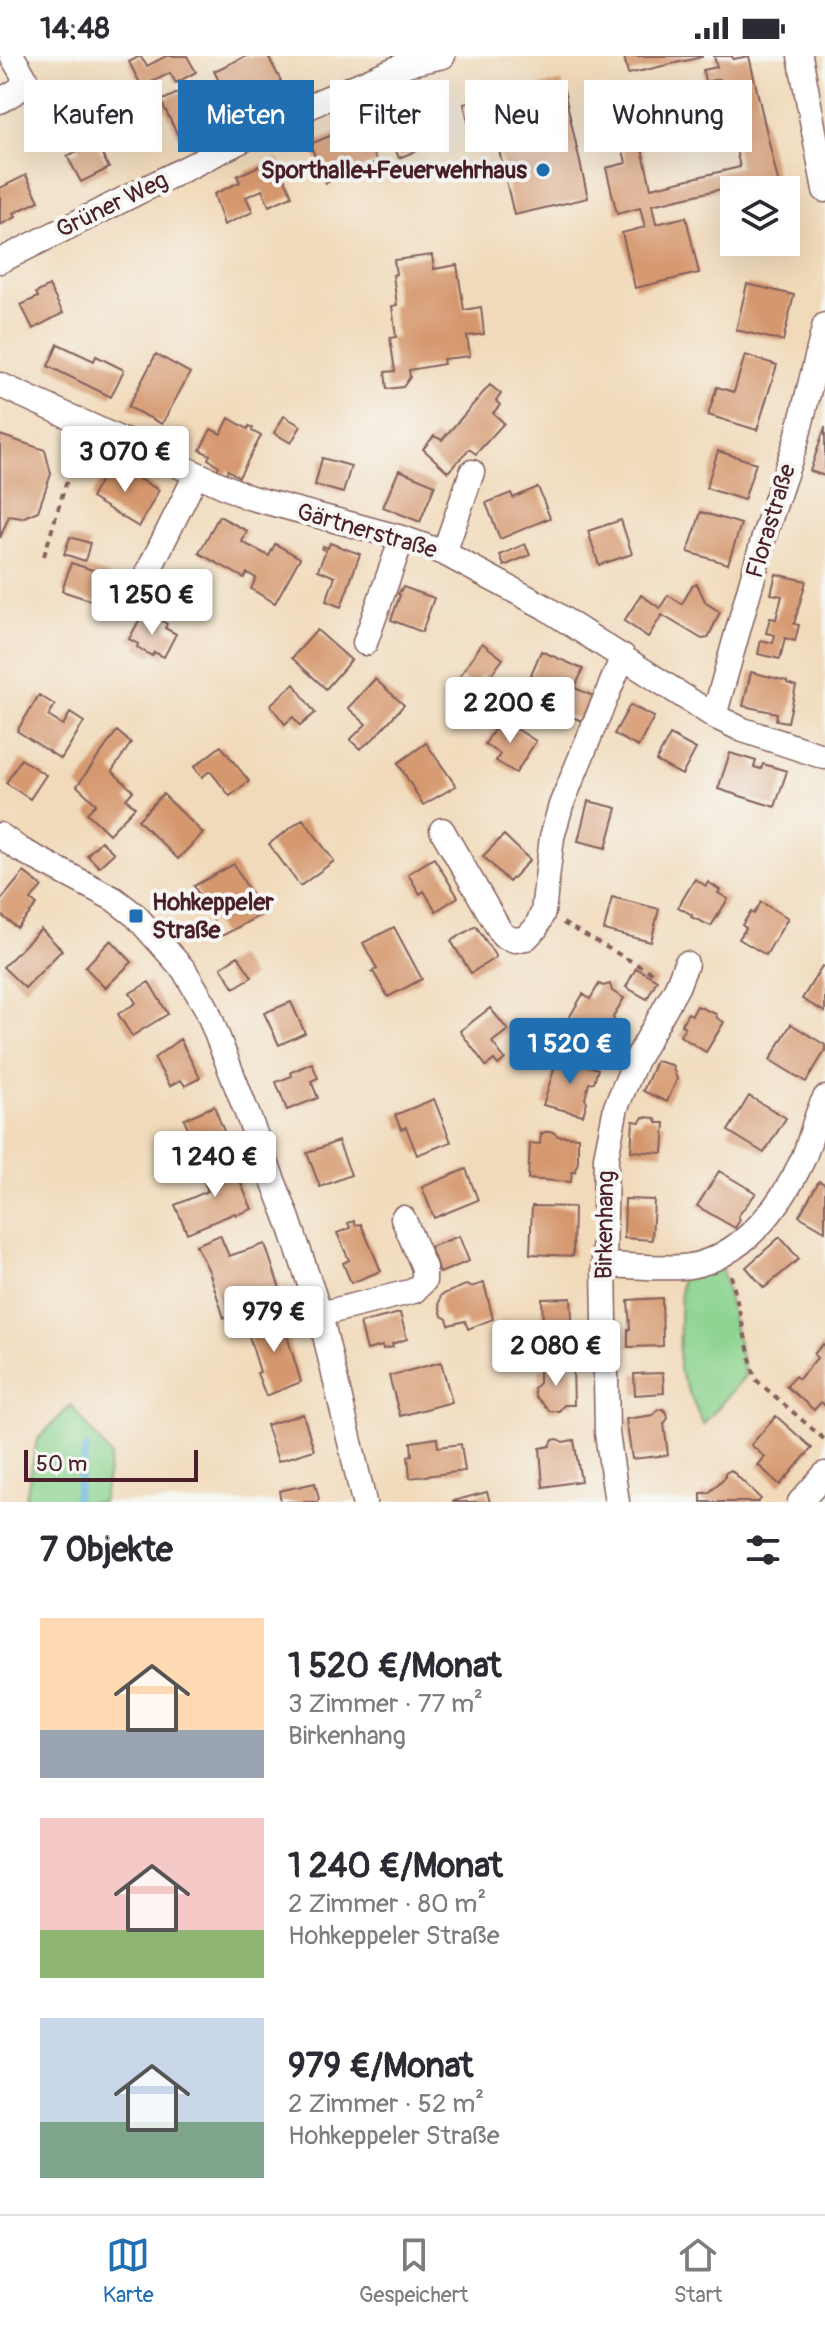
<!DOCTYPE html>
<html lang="de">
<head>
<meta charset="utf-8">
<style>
	:root { --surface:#fff; --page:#f7f7f7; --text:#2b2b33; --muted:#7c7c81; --line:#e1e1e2; --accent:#1f6fb2 }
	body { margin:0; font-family:Pangolin,sans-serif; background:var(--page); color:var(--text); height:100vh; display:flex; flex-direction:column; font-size:30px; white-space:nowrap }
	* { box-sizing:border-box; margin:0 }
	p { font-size:26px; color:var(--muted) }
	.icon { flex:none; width:44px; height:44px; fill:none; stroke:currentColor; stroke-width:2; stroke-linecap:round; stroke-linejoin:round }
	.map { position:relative; height:1446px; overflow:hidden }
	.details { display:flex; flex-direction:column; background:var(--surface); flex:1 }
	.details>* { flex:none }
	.banner { position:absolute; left:24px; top:24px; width:778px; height:72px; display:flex; gap:16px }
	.buttons { position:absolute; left:720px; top:120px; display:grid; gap:16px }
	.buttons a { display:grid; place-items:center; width:80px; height:80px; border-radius:0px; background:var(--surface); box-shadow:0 8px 32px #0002; font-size:40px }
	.scale { position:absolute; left:24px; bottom:20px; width:174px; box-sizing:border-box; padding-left:8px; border:4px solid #4a1f2b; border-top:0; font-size:22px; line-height:28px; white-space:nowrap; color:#4a1f2b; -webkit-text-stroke:6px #f6f6f2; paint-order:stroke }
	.price { position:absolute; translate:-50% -68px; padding:0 18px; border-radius:8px; background:#fff; color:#222; font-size:26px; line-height:52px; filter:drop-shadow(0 2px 4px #0008) }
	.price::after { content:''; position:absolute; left:50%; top:48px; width:24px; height:18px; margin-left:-12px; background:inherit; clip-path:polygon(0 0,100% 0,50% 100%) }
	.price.on { background:var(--accent); color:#fff }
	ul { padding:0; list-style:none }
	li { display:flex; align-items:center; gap:24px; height:200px; padding:0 40px }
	li span { display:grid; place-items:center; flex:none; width:224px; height:160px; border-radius:0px; color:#555 }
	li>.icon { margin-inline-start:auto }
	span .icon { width:96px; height:96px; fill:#fffc; stroke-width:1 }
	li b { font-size:34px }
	h2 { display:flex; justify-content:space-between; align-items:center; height:96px; padding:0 40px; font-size:34px }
	.pill { padding:0 28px; border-radius:0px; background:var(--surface); box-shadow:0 8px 32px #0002; font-size:28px; line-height:72px }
	.pill.on { background:var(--accent); color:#fff }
	.status { display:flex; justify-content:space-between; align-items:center; height:56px; padding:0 40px; background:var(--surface); direction:ltr }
	.status svg { height:22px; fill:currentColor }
	.dock { display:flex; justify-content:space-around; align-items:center; height:112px; border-top:2px solid var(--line); background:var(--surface); font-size:22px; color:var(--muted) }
	.dock a { display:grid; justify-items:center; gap:4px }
	.dock .on { color:var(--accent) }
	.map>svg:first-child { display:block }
</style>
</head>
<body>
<div class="status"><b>14:48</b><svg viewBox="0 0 49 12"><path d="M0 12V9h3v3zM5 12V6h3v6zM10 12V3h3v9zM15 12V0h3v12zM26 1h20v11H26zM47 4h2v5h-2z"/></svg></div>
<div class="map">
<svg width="825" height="1446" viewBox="0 0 825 1446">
	<rect width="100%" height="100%" fill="#f6f6f2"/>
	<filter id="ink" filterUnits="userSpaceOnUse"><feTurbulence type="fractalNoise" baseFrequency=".0125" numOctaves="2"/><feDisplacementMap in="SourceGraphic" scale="16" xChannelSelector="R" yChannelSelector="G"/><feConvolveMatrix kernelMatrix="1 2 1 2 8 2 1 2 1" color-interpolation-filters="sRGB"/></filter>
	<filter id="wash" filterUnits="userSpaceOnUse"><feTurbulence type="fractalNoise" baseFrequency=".006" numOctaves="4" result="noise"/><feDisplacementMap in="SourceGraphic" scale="32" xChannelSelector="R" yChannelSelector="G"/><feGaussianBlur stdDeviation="1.8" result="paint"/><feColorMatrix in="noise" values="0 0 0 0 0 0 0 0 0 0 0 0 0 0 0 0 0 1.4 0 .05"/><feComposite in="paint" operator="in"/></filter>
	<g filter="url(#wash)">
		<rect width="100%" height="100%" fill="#f1daba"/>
		<path fill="#8bd38e" stroke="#6a795c" stroke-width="2" d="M722 1212 745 1320 703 1369 679 1314 681 1219 703 1218Z
			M71 1349 111 1400 102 1446H25L37 1384Z"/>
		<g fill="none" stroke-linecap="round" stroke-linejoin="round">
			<path stroke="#62b3dd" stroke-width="7" d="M75 1446 86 1392"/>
		</g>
		<g id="blocks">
			<path fill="#d5976d" d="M140 0 147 10 166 0H187L196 16 176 27 170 17 142 31 129 6Z
				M246 0H268L281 25 231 50 214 15Z
				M624 0H702V1L628 18Z
				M714 0H732L733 3 749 0 780 134H744L743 128 652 149 656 168 686 161 699 217 635 232 622 177 645 171 640 152 617 158 606 112 626 107 612 44 630 40 651 132 740 111 720 23 705 26 703 14 717 11Z
				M562 25 588 142 514 159 497 85 474 91 464 48Z
				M192 30 213 71 181 86 161 45Z
				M411 50 428 90 399 102 382 61Z
				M85 65 109 112 81 126 67 100 80 94 69 73Z
				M362 67 377 106 326 127 310 88Z
				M276 102 292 140 269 150 262 134 246 141 253 156 224 169 214 138 240 126 237 120Z
				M26 119 39 145 14 157 16 161 0 169V132Z
				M786 166 792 188 759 196 756 186H786Z
				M432 199 434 213 457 209 464 254 481 251 484 278 467 280 470 300 443 303 444 308 409 314 410 321 403 331 387 333 385 316 395 315 390 282 396 281 392 250 397 249 393 219 396 218 394 204Z
				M747 228 794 239 783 285 736 274Z
				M49 230 63 257 33 273 21 249 38 241 36 237Z
				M58 288 94 305 96 300 124 314 111 341 48 310Z
				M156 298 190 317 162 368 128 351Z
				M745 299 777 309 757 374 708 359 717 331 734 336Z
				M490 329 501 338 496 345 500 349 493 357 504 367 476 398 469 393 448 416 423 393 434 380 442 384Z
				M284 360 301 370 291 387 274 377Z
				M229 362 248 373 249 370 253 372 252 375 261 380 239 421 228 414 225 419 217 414 219 410 208 403 210 399 200 394 211 373 221 378Z
				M825 371V420L810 415Z
				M0 379 45 394 51 418 38 455 22 462 9 460 0 482Z
				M718 395 756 407 744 444 706 432Z
				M322 402 351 410 343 437 315 429Z
				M111 405 141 419 139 423 159 434 139 471 91 442Z
				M399 414 435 429 420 466 383 451Z
				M538 431 550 462 500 483 486 447 511 437 513 442Z
				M701 456 741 468 728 508 688 496Z
				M219 460 247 475 242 486 269 500 275 488 300 502 275 547 251 533 256 522 247 517 244 522 199 497Z
				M621 464 632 498 599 509 588 475Z
				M70 481 90 487 85 505 64 498Z
				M330 487 360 498 341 551 326 545 335 521 318 514 326 494 322 493 323 490 328 492Z
				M525 488 530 499 504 510 500 499Z
				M71 507 111 520 102 548 62 535Z
				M776 518 806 525 794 568 799 569 795 585 785 582 780 603 758 598 761 584 773 587 775 579 766 577 770 562 776 563 782 540 771 538Z
				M697 528 706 547 720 556 708 582 702 583 662 559 648 581 624 565 641 539 660 552 668 539 682 548 692 530Z
				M403 531 434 542 422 576 391 564 400 539 398 538Z
				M142 559 157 567 159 563 167 568 165 572 176 578 164 601 154 596 152 600 137 591 138 588 129 583Z
				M317 574 351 604 326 633 292 602Z
				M482 587 503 603 488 623 481 619 472 630 460 620Z
				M541 595 583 613 575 632 593 640 582 665 562 657 567 645 527 628Z
				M751 616 787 625V627L796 630 788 666 776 664 777 657 743 650Z
				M375 623 404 649 373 683 360 693 350 684 366 668 348 652Z
				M294 628 315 657 300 670 293 661 285 668 270 649Z
				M39 639 55 649 48 660 63 669 70 657 84 666 61 703 17 675Z
				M630 649 654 661 638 691 614 678Z
				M501 663 536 685 516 717 496 705 500 698 485 688Z
				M117 675 131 687 112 715 133 735 126 743 135 751 109 778 87 757 96 748 77 730Z
				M670 679 696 693 682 719 656 705Z
				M426 687 456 730 423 749 398 707Z
				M221 690 249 725 230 740 210 715 202 721 194 711Z
				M730 697 756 705 754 711 761 713 763 708 787 715 775 751 718 733Z
				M21 703 46 719 30 743 6 727Z
				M163 738 203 777 178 803 138 764Z
				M588 745 617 752 606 792 578 785Z
				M303 763 334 805 300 830 269 788Z
				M504 779 530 804 509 826 483 800Z
				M101 785 114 797 99 811 87 799Z
				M434 802 458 841 436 855 424 835 420 838 408 818Z
				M234 808 262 858 222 880 194 830Z
				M24 816 42 830 31 844 37 849 17 872 0 858V845Z
				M695 823 706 830 708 826 720 834 718 837 728 843 711 870 691 861 692 859 678 851Z
				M612 841 659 853 651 886 604 874Z
				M761 846 788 862 766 899 739 883 746 872 742 869 751 856 754 858Z
				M476 870 496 901 471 917 451 885Z
				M394 871 422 923 388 941 374 917 371 916 377 913 363 887Z
				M41 873 62 894 25 932 3 911Z
				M111 884 132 906 105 932 85 911Z
				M238 900 252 921 234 932 221 911Z
				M822 910 825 911V956L802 943Z
				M636 912 657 924 647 943 626 931Z
				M149 926 168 958 132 980 118 958 136 947 130 937Z
				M599 928 603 930 610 928 612 935 624 942 613 961 615 967 609 969 602 981 569 962 583 938 590 943Z
				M291 946 305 977 279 989 264 957Z
				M697 950 716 958 717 962 724 966 706 996 680 980 685 971 681 969 688 957 692 959Z
				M490 952 508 974 492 986 505 1003 498 1009 494 1004 486 1010 460 975Z
				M791 968 825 989V995L806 1026 770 1004Z
				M180 983 200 1022 185 1030 181 1024 170 1030 154 1002Z
				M558 1000 598 1013 594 1026 589 1027 585 1043 587 1046 583 1059 543 1049Z
				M656 1005 672 1009 677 1023 667 1046 643 1035Z
				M312 1007 318 1022 311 1025 318 1042 287 1054 276 1026 292 1020 291 1016Z
				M749 1040 786 1062 764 1097 728 1075Z
				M434 1043 451 1086 417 1099 406 1071 401 1073 395 1059Z
				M214 1050 231 1093 213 1100 208 1090 198 1095 184 1063Z
				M643 1061 655 1062 658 1067H665L663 1097 631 1095 633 1065 640 1066Z
				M545 1076H553L558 1080 578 1081V1106L575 1116H572L571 1126 528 1123 530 1087 540 1088 541 1078Z
				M338 1085 351 1119 320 1131 307 1097Z
				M231 1105 252 1153 236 1159 235 1157 187 1177 175 1149 208 1135 201 1118Z
				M466 1113 478 1144 434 1162 422 1131Z
				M719 1115 756 1137 738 1160 740 1164 735 1172 697 1150Z
				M819 1125 825 1128V1175L799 1160Z
				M625 1143 654 1144 652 1184 624 1182Z
				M532 1150 574 1151 573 1200 530 1198Z
				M354 1165 356 1169 361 1168 381 1215 351 1227 343 1207 349 1204 337 1177 350 1172 348 1167Z
				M220 1179 229 1200 265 1188 283 1242 224 1262 209 1215 196 1189Z
				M459 1180 469 1205 440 1217 430 1191Z
				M780 1181 799 1203 764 1232 746 1211Z
				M484 1227 493 1263 468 1273 465 1265 449 1269 447 1263 442 1260 439 1248 441 1239 466 1229 471 1231Z
				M571 1242 573 1284 533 1285V1267H543L542 1243Z
				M662 1242 663 1290 628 1291V1273H630L628 1244Z
				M281 1256 290 1279 287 1280 301 1326 266 1340 257 1317 260 1316 246 1270Z
				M400 1257 407 1283 392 1288 393 1291 383 1293 382 1290 367 1294 360 1267Z
				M823 1288 825 1290V1350L821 1346 814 1354 786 1330 795 1320 799 1323 817 1302 814 1298Z
				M441 1306 452 1346 400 1360 389 1320Z
				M573 1311 574 1349H564L559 1355H550L535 1340 534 1332 539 1327V1312Z
				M663 1317 664 1337 635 1339 634 1318Z
				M663 1353 667 1357 668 1362 664 1368 668 1399 632 1403 626 1363 653 1359 658 1354Z
				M303 1358 314 1394 278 1405 266 1369Z
				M776 1360 812 1392 780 1429 758 1409 765 1401 751 1389Z
				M437 1382 438 1391 461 1388 465 1415 410 1422 408 1400 412 1399 411 1386Z
				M558 1383 563 1386 574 1384 581 1425 543 1431 540 1392 550 1390 553 1384Z
				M731 1414 761 1443 758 1446H701V1437H709L725 1421V1417Z
				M315 1427 319 1443 317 1446H281L279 1435Z
				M487 1436 490 1446H454L453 1445Z"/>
		</g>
	</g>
	<g filter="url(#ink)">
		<use href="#blocks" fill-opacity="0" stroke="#84605d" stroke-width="2"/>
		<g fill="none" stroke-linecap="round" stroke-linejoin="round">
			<defs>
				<path id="minor" d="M800 0 825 134
					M0 45 20 33 25 22 12 0
					M0 205 321 45 407 8 443 0
					M0 329 248 441 402 482 444 497 543 550 714 660 743 674 825 701
					M444 497 472 416
					M148 516 196 419
					M365 587 402 482
					M714 660 766 474 796 386 825 269
					M442 774 503 880 515 884 526 882 536 872 543 856 552 781 561 749 623 600
					M0 779 19 793 114 843 136 860 184 914 206 951 288 1163 320 1258 364 1446
					M604 1209C628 1209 667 1214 690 1210 742 1201 781 1150 802 1105 812 1084 813 1063 825 1042
					M320 1258 414 1235 424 1225V1212L403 1162
					M617 1446 607 1377 604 1209 606 1101 616 1051 635 1006 677 931 686 908
					M800 1446 825 1418"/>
			</defs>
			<use href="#minor" stroke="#84605d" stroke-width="27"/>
			<path stroke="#84605d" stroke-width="4" stroke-dasharray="6 6" stroke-linecap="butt" d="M44 500 78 387
				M563 867 656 919
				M731 1219 755 1323 825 1384"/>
			<use href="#minor" stroke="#fff" stroke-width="24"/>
		</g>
	</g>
	<g fill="#1f6fb2" stroke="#f6f6f2" stroke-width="3">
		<circle cx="543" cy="114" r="8"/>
		<rect x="128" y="852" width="16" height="16" rx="4"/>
	</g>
	<g text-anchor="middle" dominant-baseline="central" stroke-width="8" stroke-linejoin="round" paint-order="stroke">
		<g font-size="24" font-weight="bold" fill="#4a1f2b" stroke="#f6f6f2" text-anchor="end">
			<text x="527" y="114">Sporthalle+Feuerwehrhaus</text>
			<text x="152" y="846" text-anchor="start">Hohkeppeler<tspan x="152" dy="28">Straße</tspan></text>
		</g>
		<g font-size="24" fill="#4a1f2b" stroke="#f6f6f2">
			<text transform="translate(112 149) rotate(-26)">Grüner Weg</text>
			<text transform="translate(771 465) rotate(-73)">Florastraße</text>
			<text transform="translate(367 475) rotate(16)">Gärtnerstraße</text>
			<text transform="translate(605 1169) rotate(-89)">Birkenhang</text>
		</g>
	</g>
</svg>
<div class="buttons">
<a><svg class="icon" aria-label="layers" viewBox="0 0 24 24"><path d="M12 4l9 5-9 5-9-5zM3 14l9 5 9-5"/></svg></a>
</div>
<div class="scale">50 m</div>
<b class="price" style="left:125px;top:438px">3 070 €</b>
<b class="price" style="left:152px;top:581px">1 250 €</b>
<b class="price" style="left:510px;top:689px">2 200 €</b>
<b class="price on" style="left:570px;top:1030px">1 520 €</b>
<b class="price" style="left:215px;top:1143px">1 240 €</b>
<b class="price" style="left:274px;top:1298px">979 €</b>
<b class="price" style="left:556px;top:1332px">2 080 €</b>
<div class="banner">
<a class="pill">Kaufen</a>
<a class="pill on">Mieten</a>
<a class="pill">Filter</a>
<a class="pill">Neu</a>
<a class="pill">Wohnung</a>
</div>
</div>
<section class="details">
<h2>7 Objekte<svg class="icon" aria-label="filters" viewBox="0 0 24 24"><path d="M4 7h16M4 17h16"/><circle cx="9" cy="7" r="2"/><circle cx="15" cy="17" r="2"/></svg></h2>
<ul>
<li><span style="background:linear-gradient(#ffd9b3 70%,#9aa5b1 0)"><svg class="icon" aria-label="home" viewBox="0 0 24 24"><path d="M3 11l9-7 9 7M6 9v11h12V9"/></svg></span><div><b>1 520 €/Monat</b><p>3 Zimmer · 77 m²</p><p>Birkenhang</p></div></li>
<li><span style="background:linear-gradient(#f6c9c9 70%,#8fb573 0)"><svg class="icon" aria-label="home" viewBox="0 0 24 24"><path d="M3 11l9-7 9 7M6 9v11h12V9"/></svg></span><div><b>1 240 €/Monat</b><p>2 Zimmer · 80 m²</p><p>Hohkeppeler Straße</p></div></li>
<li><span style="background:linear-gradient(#c9d6e8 65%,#7fa58c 0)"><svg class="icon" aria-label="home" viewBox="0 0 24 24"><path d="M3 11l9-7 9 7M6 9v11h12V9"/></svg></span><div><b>979 €/Monat</b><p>2 Zimmer · 52 m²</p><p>Hohkeppeler Straße</p></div></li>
</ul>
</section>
<nav class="dock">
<a class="on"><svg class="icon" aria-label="map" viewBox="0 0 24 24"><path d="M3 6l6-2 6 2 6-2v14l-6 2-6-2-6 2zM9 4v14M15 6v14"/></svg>Karte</a>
<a><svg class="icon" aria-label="saved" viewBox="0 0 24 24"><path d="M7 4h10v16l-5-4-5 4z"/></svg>Gespeichert</a>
<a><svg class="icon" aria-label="home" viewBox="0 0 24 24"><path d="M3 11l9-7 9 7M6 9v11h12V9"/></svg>Start</a>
</nav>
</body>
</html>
